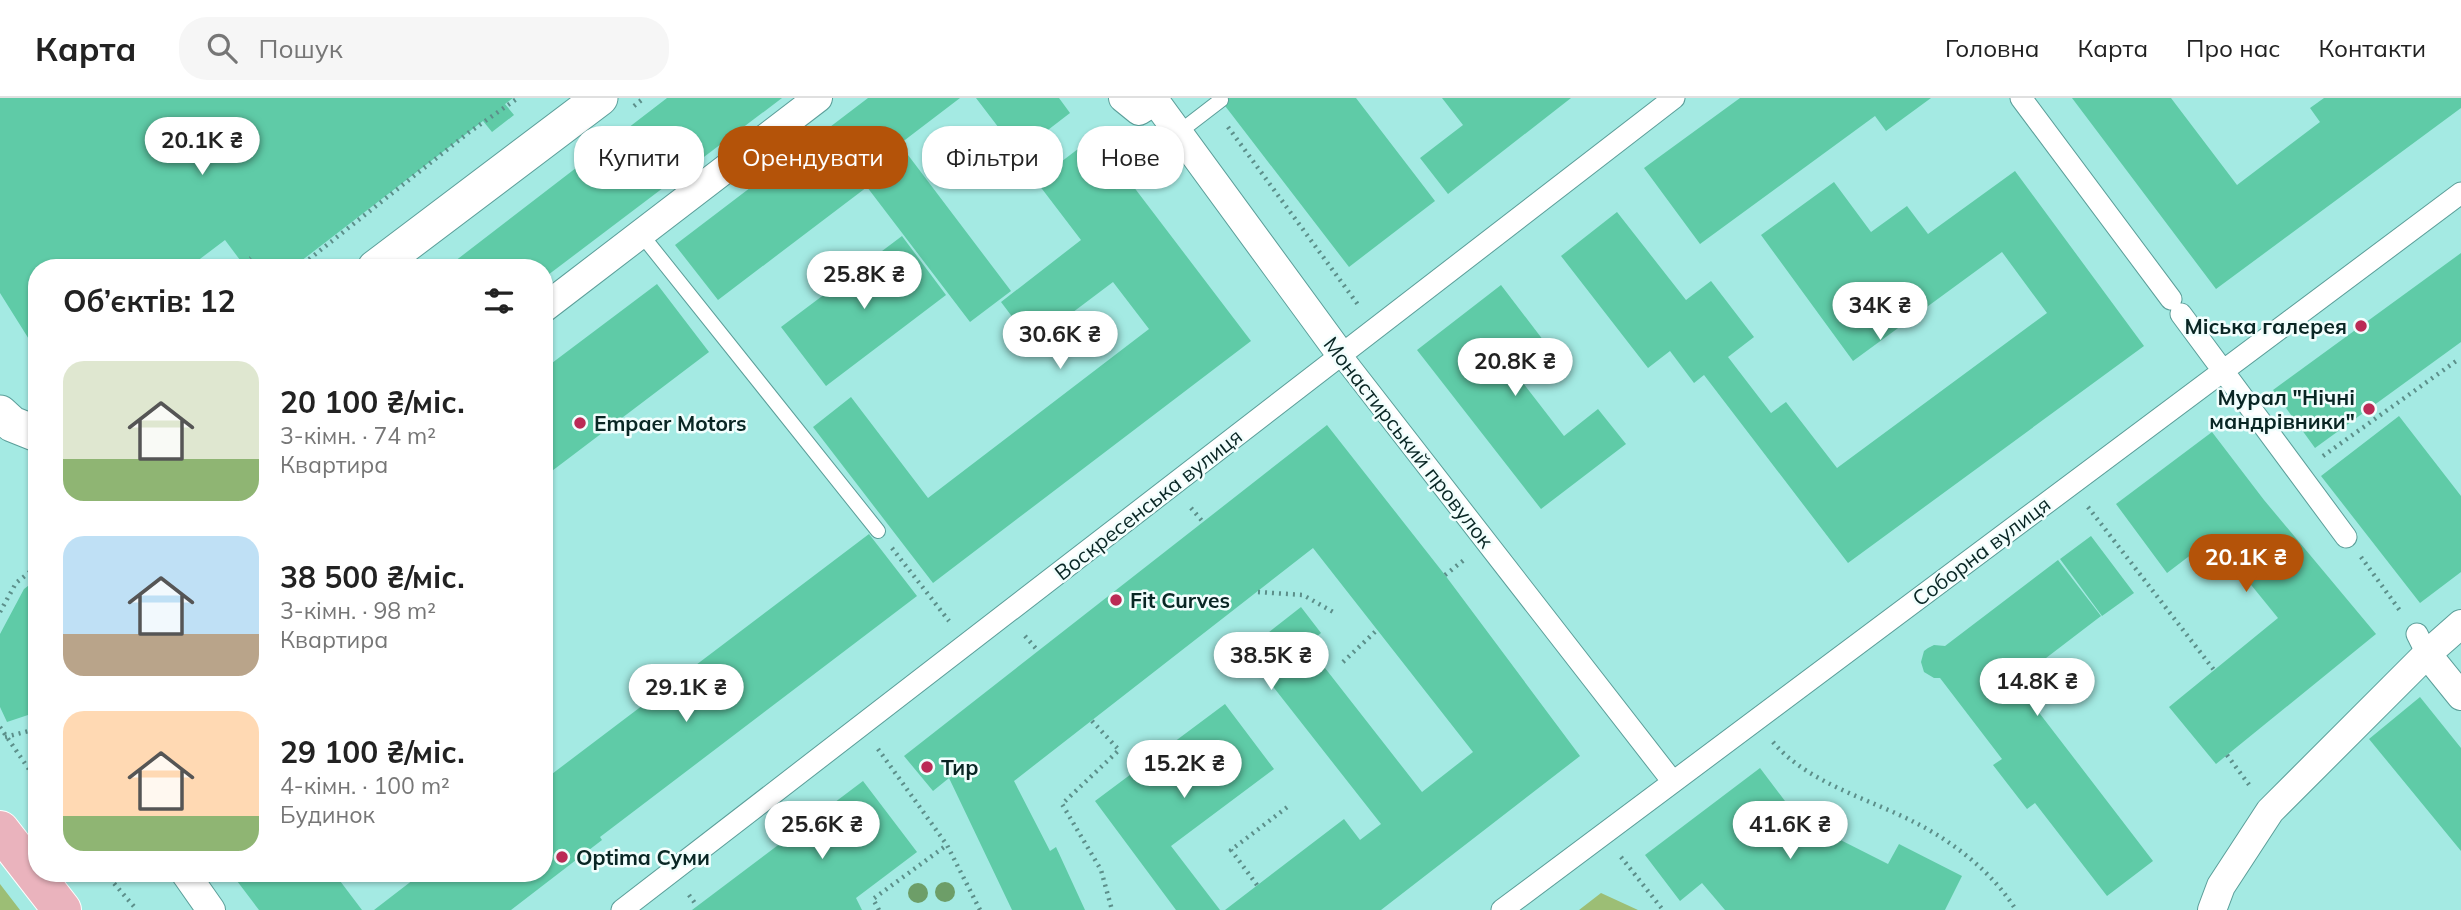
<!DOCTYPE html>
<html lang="uk">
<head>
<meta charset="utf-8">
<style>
	:root { --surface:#fff; --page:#f6f6f6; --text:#222; --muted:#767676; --line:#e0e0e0; --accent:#b45309 }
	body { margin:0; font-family:Mulish,sans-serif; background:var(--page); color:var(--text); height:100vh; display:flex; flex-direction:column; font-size:26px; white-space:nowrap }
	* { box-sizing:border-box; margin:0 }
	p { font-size:23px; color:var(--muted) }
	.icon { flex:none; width:38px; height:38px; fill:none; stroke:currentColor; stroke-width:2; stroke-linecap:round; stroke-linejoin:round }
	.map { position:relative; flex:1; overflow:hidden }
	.side { position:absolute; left:28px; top:161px; width:525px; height:623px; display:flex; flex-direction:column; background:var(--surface); border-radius:28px; box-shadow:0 2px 5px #0004 }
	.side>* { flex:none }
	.banner { position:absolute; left:574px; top:28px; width:665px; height:63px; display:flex; gap:14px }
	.price { position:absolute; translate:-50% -60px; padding:0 16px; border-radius:24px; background:#fff; color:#222; font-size:23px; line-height:46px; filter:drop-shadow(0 2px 4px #0008) }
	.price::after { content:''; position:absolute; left:50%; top:42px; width:21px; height:16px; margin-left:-10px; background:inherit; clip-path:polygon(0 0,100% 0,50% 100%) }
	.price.on { background:var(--accent); color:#fff }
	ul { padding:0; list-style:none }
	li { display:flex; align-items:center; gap:21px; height:175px; padding:0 35px }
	li span { display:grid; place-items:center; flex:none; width:196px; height:140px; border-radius:21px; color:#555 }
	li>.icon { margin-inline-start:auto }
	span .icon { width:84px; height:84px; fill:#fffc; stroke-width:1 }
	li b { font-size:30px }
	h2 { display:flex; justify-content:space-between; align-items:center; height:84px; padding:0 35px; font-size:30px }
	.chip { padding:0 24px; border-radius:28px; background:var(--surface); box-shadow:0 2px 5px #0004; font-size:24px; line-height:63px }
	.chip.on { background:var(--accent); color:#fff }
	header { display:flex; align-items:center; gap:42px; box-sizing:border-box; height:98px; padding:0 35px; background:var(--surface); border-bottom:2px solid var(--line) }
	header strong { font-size:33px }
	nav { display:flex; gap:38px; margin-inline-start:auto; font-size:24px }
	.search { width:490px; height:63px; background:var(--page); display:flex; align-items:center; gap:18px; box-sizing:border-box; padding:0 24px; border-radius:28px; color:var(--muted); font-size:26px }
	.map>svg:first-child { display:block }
</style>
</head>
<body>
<header>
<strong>Карта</strong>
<div class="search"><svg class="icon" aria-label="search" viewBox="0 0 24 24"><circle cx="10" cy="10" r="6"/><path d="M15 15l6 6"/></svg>Пошук</div>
<nav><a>Головна</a><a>Карта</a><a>Про нас</a><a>Контакти</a></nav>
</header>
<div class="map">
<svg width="2461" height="812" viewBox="0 0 2461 812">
	<rect width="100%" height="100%" fill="#a4eae3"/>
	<path fill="#9cbe75" d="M0 786 20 812H0Z
		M1601 795 1638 812H1579Z"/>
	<path fill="#5fcba7" d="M0 0H513L505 6 514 17 492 34 483 23 292 170H246L225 142 188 170H37V254L0 195Z
		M667 0H782L544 180V170H446Z
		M868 0H960L859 77 867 89 718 202 675 147Z
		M976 0H1059L1070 15 1018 55Z
		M1219 0H1356L1435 103 1349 169Z
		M1442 0H1571L1448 96 1420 60 1463 27Z
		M1740 0H1931L1886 33 1875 18 1700 146 1644 70Z
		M2072 0H2171L2237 87 2320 24 2310 10 2324 0H2461V10L2216 191Z
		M1095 38 1251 243 933 485 813 329 851 299 928 400 1149 231 1113 184 1032 245 1001 204 1081 142 1036 83Z
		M908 57 1011 193 970 224 867 89Z
		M2015 73 2144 248 1848 465 1704 277 1694 285 1670 253 1648 270 1561 158 1617 114 1686 202 1711 183 1754 239 1728 259 1771 315 1786 304 1837 370 2047 215 2002 154 1853 263 1761 137 1834 84 1871 134 1907 108 1928 136Z
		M902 138 946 197 826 288 781 229Z
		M2461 155V244L2315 350 2273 292Z
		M657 186 709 254 544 379V271Z
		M1501 187 1553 255 1520 281 1564 338 1598 311 1626 346 1541 411 1417 252Z
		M2399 318 2461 398V474L2420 505 2321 378Z
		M1327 327 1445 477 1580 658 1381 812H1225L1344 721 1360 742 1381 726 1245 553 1301 509 1321 535 1307 547 1422 694 1473 654 1313 450 1014 683 1050 753 1056 749 1085 812H1012L949 680 933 693 904 658Z
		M2212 334 2264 402 2376 536 2216 666 2169 609 2278 520 2213 440 2167 475 2116 406Z
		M869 436 917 498 600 739 602 742 511 812H374L422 775H544V682Z
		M2091 438 2134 495 2102 518 2060 461Z
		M2058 462 2101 518 2024 577 2033 589 2024 595 2153 763 2107 798 2035 705 2027 711 1993 667 2002 661 1940 580H1934L1924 574 1921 564 1924 553 1928 550 1934 547 1945 548Z
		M37 481V614L7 624 0 609V536L24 491Z
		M2420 599 2461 650V753L2369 641Z
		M1225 606 1274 671 1171 748 1220 812H1176L1095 703Z
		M1760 670 1794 715 1791 717 1888 766 1899 746 1962 778 1945 812H1725L1702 785 1680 803 1645 757Z
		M863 683 917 754 856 800 862 812H692Z
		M231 775H334L362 812H259Z"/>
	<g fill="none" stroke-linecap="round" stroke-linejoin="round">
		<defs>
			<path id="service" d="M1178 35 1221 2
				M641 136 878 433"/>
			<path id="pedestrian" d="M2021 0 2171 201
				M2181 216 2346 439
				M1341 257 1673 684
				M2417 536 2427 556
				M622 812 1674 0
				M1502 812 2461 95"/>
			<path id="minor" d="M1123 0 1139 13 1155 3
				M1153 0 1341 257
				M544 210 818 0
				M2427 556 2461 598
				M185 775 211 812
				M2212 812 2221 788 2270 713 2427 556 2461 526"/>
			<path id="tertiary" d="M375 170 600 0
				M0 315 12 326 37 336"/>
			<path id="primary" d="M0 732 62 812"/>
		</defs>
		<use href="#service" stroke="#5b9e99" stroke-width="16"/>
		<use href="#pedestrian" stroke="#5b9e99" stroke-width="23"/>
		<use href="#minor" stroke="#5b9e99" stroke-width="30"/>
		<use href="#tertiary" stroke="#5b9e99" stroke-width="37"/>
		<use href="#primary" stroke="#fff" stroke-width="40"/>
		<path stroke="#5c8f8a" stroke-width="4.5" stroke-dasharray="2 5" stroke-linecap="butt" d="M634 8 644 0
			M1228 29 1359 208
			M240 170 251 160
			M298 170 468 35 518 0
			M2323 358 2459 261
			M2088 409 2214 572
			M1191 410 1203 424
			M892 450 949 523
			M2361 459 2401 514
			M1445 477 1464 462
			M1258 494 1303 497 1335 515
			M0 514 16 485 37 468
			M1025 538 1038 553
			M1343 564 1377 532
			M1092 623 1119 652 1062 706 1101 772 1112 812
			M0 629 37 683
			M5 639 37 631
			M1773 644C1807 685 1870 701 1916 725 1955 745 1993 775 2016 812
			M878 651 947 747 980 812
			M2227 657 2250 688
			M1621 759 1663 812
			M105 775 137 812
			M1257 787 1231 752 1290 707
			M689 797 697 808
			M879 812 873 801 947 747"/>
		<use href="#service" stroke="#fff" stroke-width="14"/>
		<use href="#pedestrian" stroke="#fff" stroke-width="21"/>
		<use href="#minor" stroke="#fff" stroke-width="28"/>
		<use href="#tertiary" stroke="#fff" stroke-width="35"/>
		<use href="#primary" stroke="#eab3bd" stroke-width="38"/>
	</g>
	<g fill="#6d9e68">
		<circle cx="945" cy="794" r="10"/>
		<circle cx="918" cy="795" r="10"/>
	</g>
	<g fill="#bb2b56" stroke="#f1fefd" stroke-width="2.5">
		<circle cx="2361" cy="228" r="7"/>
		<circle cx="2369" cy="311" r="7"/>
		<circle cx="580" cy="325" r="7"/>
		<circle cx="1116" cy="502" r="7"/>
		<circle cx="927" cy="669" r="7"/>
		<circle cx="562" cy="759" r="7"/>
	</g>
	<g text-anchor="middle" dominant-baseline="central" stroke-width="5" stroke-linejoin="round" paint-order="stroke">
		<g font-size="21" font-weight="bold" fill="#092624" stroke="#f1fefd" text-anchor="start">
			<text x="2347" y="228" text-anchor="end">Міська галерея</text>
			<text x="2355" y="299" text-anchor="end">Мурал "Нічні<tspan x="2355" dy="24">мандрівники"</tspan></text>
			<text x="594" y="325">Empaer Motors</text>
			<text x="1130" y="502">Fit Curves</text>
			<text x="941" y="669">Тир</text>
			<text x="576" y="759">Optima Суми</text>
		</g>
		<g font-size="21" fill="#092624" stroke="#f1fefd">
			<text transform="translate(1409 344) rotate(52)">Монастирський провулок</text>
			<text transform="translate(1148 406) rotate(-38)">Воскресенська вулиця</text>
			<text transform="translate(1981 453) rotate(-37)">Соборна вулиця</text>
		</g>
	</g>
</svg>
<b class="price" style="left:202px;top:79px">20.1K ₴</b>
<b class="price" style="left:864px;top:213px">25.8K ₴</b>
<b class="price" style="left:1880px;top:244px">34K ₴</b>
<b class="price" style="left:1060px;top:273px">30.6K ₴</b>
<b class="price" style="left:1515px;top:300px">20.8K ₴</b>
<b class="price on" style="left:2246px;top:496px">20.1K ₴</b>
<b class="price" style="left:1271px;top:594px">38.5K ₴</b>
<b class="price" style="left:2037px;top:620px">14.8K ₴</b>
<b class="price" style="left:686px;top:626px">29.1K ₴</b>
<b class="price" style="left:1184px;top:702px">15.2K ₴</b>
<b class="price" style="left:822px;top:763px">25.6K ₴</b>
<b class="price" style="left:1790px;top:763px">41.6K ₴</b>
<div class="banner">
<a class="chip">Купити</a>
<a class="chip on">Орендувати</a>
<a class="chip">Фільтри</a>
<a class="chip">Нове</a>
</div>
<section class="side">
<h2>Об’єктів: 12<svg class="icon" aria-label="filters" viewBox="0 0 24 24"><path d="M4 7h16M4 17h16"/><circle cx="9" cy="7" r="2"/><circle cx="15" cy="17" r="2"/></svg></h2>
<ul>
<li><span style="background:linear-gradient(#dfe7d0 70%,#8fb573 0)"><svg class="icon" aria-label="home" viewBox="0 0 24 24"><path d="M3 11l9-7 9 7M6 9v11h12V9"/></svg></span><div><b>20 100 ₴/міс.</b><p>3-кімн. · 74 m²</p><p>Квартира</p></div></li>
<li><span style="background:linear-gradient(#bfe0f5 70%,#b9a48a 0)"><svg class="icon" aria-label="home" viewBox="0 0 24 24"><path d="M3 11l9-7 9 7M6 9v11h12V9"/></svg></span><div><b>38 500 ₴/міс.</b><p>3-кімн. · 98 m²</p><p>Квартира</p></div></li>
<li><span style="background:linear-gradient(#ffd9b3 75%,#8fb573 0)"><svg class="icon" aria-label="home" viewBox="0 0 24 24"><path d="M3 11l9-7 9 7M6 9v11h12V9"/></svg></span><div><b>29 100 ₴/міс.</b><p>4-кімн. · 100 m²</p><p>Будинок</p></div></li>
</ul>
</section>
</div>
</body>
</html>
